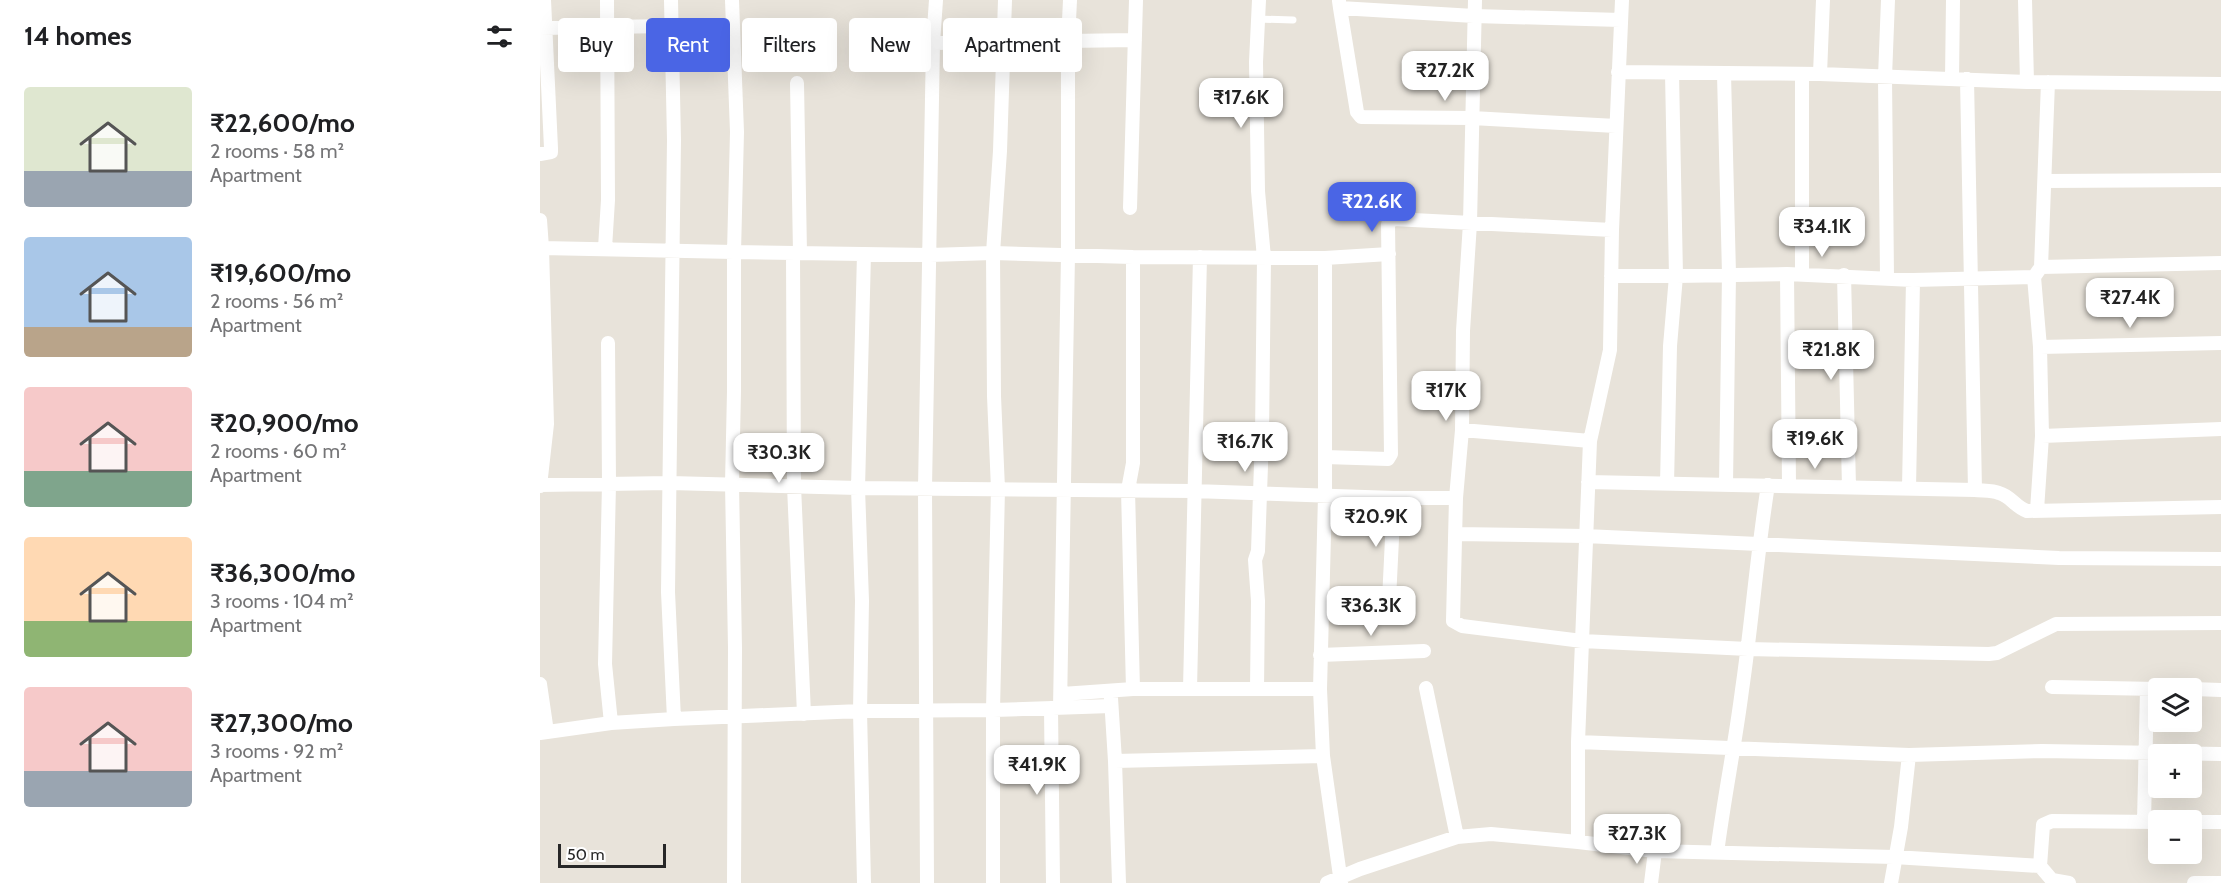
<!DOCTYPE html>
<html lang="en">
<head>
<meta charset="utf-8">
<style>
	:root { --surface:#fff; --page:#f6f6f6; --text:#202124; --muted:#757577; --accent:#4a65e5 }
	body { margin:0; font-family:Cabin,sans-serif; background:var(--page); color:var(--text); height:100vh; display:flex; flex-direction:column; font-size:22px; white-space:nowrap }
	* { box-sizing:border-box; margin:0 }
	p { font-size:20px; color:var(--muted) }
	.icon { flex:none; width:33px; height:33px; fill:none; stroke:currentColor; stroke-width:2; stroke-linecap:round; stroke-linejoin:round }
	.map { position:relative; flex:1; overflow:hidden }
	.drawer { display:flex; flex-direction:column; background:var(--surface); width:540px }
	.drawer>* { flex:none }
	.hud { position:absolute; left:18px; top:18px; width:570px; height:54px; display:flex; gap:12px }
	.fabs { position:absolute; left:1608px; top:678px; display:grid; gap:12px }
	.fabs a { display:grid; place-items:center; width:54px; height:54px; border-radius:6px; background:var(--surface); box-shadow:0 6px 24px #0002; font-size:30px }
	.scale { position:absolute; left:18px; bottom:15px; width:108px; box-sizing:border-box; padding-left:6px; border:3px solid #272727; border-top:0; font-size:16px; line-height:21px; white-space:nowrap; color:#272727; -webkit-text-stroke:4px #fff; paint-order:stroke }
	.price { position:absolute; translate:-50% -51px; padding:0 14px; border-radius:12px; background:#fff; color:#222; font-size:20px; line-height:39px; filter:drop-shadow(0 2px 3px #0008) }
	.price::after { content:''; position:absolute; left:50%; top:36px; width:18px; height:14px; margin-left:-9px; background:inherit; clip-path:polygon(0 0,100% 0,50% 100%) }
	.price.on { background:var(--accent); color:#fff }
	ul { padding:0; list-style:none }
	li { display:flex; align-items:center; gap:18px; height:150px; padding:0 24px }
	li span { display:grid; place-items:center; flex:none; width:168px; height:120px; border-radius:6px; color:#555 }
	li>.icon { margin-inline-start:auto }
	span .icon { width:72px; height:72px; fill:#fffc; stroke-width:1 }
	li b { font-size:26px }
	h2 { display:flex; justify-content:space-between; align-items:center; height:72px; padding:0 24px; font-size:26px }
	.pill { padding:0 21px; border-radius:6px; background:var(--surface); box-shadow:0 6px 24px #0002; font-size:21px; line-height:54px }
	.pill.on { background:var(--accent); color:#fff }
	main { display:flex; flex:1; min-height:0 }
	.map>svg:first-child { display:block }
</style>
</head>
<body>
<main>
<section class="drawer">
<h2>14 homes<svg class="icon" aria-label="filters" viewBox="0 0 24 24"><path d="M4 7h16M4 17h16"/><circle cx="9" cy="7" r="2"/><circle cx="15" cy="17" r="2"/></svg></h2>
<ul>
<li><span style="background:linear-gradient(#dfe7d0 70%,#9aa5b1 0)"><svg class="icon" aria-label="home" viewBox="0 0 24 24"><path d="M3 11l9-7 9 7M6 9v11h12V9"/></svg></span><div><b>₹22,600/mo</b><p>2 rooms · 58 m²</p><p>Apartment</p></div></li>
<li><span style="background:linear-gradient(#a9c7e8 75%,#b9a48a 0)"><svg class="icon" aria-label="home" viewBox="0 0 24 24"><path d="M3 11l9-7 9 7M6 9v11h12V9"/></svg></span><div><b>₹19,600/mo</b><p>2 rooms · 56 m²</p><p>Apartment</p></div></li>
<li><span style="background:linear-gradient(#f6c9c9 70%,#7fa58c 0)"><svg class="icon" aria-label="home" viewBox="0 0 24 24"><path d="M3 11l9-7 9 7M6 9v11h12V9"/></svg></span><div><b>₹20,900/mo</b><p>2 rooms · 60 m²</p><p>Apartment</p></div></li>
<li><span style="background:linear-gradient(#ffd9b3 70%,#8fb573 0)"><svg class="icon" aria-label="home" viewBox="0 0 24 24"><path d="M3 11l9-7 9 7M6 9v11h12V9"/></svg></span><div><b>₹36,300/mo</b><p>3 rooms · 104 m²</p><p>Apartment</p></div></li>
<li><span style="background:linear-gradient(#f6c9c9 70%,#9aa5b1 0)"><svg class="icon" aria-label="home" viewBox="0 0 24 24"><path d="M3 11l9-7 9 7M6 9v11h12V9"/></svg></span><div><b>₹27,300/mo</b><p>3 rooms · 92 m²</p><p>Apartment</p></div></li>
</ul>
</section>
<div class="map">
<svg width="1681" height="883" viewBox="0 0 1681 883">
	<rect width="100%" height="100%" fill="#e8e3da"/>
	<g fill="none" stroke-linecap="round" stroke-linejoin="round">
		<path stroke="#fff" stroke-width="7" d="M718 19 753 20"/>
		<path stroke="#fff" stroke-width="14" d="M131 0 134 140 128 592 134 719
			M192 0 197 132 194 252V391L192 484 195 648 194 883
			M935 0 930 223 923 331 922 430 916 498 913 621 922 626 1042 641 1208 649 1449 654 1457 653 1516 624 1681 623
			M1485 0 1487 82
			M799 1 800 8 934 16 1081 20
			M800 8 817 112 821 117 932 118 1076 126
			M0 28 131 26 193 29
			M393 43 595 40
			M1078 72 1280 74 1487 82 1681 84
			M1184 74 1189 274 1186 484
			M1262 74V274
			M1280 74 1283 0
			M1412 79 1413 0
			M1427 79 1435 490
			M257 83 260 253
			M0 154 11 152V148L4 0
			M1505 181 1681 180
			M590 208 596 0
			M0 220 2 248
			M65 248 68 200 67 0
			M253 253 254 486 264 714
			M593 257V463L588 490 593 689
			M785 258V496L780 689 783 756 801 883
			M1501 267 1681 263
			M1247 274 1249 485
			M1304 275 1309 487
			M1071 276H1136L1247 274 1373 280 1494 277
			M1347 278 1345 77 1348 0
			M68 343 69 484 65 664 71 723
			M1500 347 1681 343
			M922 430 1050 441
			M1502 436 1681 429
			M785 457 848 459 851 454 848 224 853 219 1072 230
			M1048 482 1435 490C1442 491 1452 490 1459 493 1471 496 1475 507 1487 511L1681 507
			M1127 484 1130 346 1136 276 1132 73
			M0 485 130 483 318 488 654 491 854 498H916
			M0 486 7 424 2 248 194 252 390 255 453 253 593 257 785 258 849 254
			M1369 488 1373 280
			M1497 510 1502 436 1500 347 1494 277 1501 267 1508 82
			M915 534 1045 536 1519 558 1681 559
			M849 600 854 498
			M780 655 884 651
			M0 684 7 732
			M1512 687 1618 689
			M886 688 917 837
			M650 689 660 257
			M717 689 718 601 715 560 718 551 722 436 724 258 718 191 716 62 719 0
			M1652 689 1681 690
			M522 694 593 689H780
			M571 698 575 761 579 883
			M511 708 513 883
			M520 708 528 255V42L530 0
			M0 733 71 723 134 719 320 711 453 710 571 706
			M1038 742 1369 755 1502 751 1681 754
			M575 761 783 756
			M1604 822 1607 689
			M1652 822H1681
			M1038 842V742L1050 441 1070 350 1072 230 1082 0
			M1177 853C1184 798 1195 745 1202 690 1212 622 1217 553 1228 485
			M1500 866 1503 825 1512 821 1618 822
			M324 883 320 711 322 601 318 488 324 254
			M387 883 385 488 393 43 396 0
			M453 883V710L458 489 454 396 453 253 460 151 465 0
			M787 883 820 869 917 837 951 834 1038 842 1115 851 1354 857 1500 866 1512 880 1529 883
			M1111 883 1115 851
			M1351 883 1361 827 1369 755
			M1654 883H1681"/>
	</g>
</svg>
<div class="fabs">
<a><svg class="icon" aria-label="layers" viewBox="0 0 24 24"><path d="M12 4l9 5-9 5-9-5zM3 14l9 5 9-5"/></svg></a>
<a>+</a>
<a>−</a>
</div>
<div class="scale">50 m</div>
<b class="price" style="left:905px;top:102px">₹27.2K</b>
<b class="price" style="left:701px;top:129px">₹17.6K</b>
<b class="price on" style="left:832px;top:233px">₹22.6K</b>
<b class="price" style="left:1282px;top:258px">₹34.1K</b>
<b class="price" style="left:1590px;top:329px">₹27.4K</b>
<b class="price" style="left:1291px;top:381px">₹21.8K</b>
<b class="price" style="left:906px;top:422px">₹17K</b>
<b class="price" style="left:1275px;top:470px">₹19.6K</b>
<b class="price" style="left:705px;top:473px">₹16.7K</b>
<b class="price" style="left:239px;top:484px">₹30.3K</b>
<b class="price" style="left:836px;top:548px">₹20.9K</b>
<b class="price" style="left:831px;top:637px">₹36.3K</b>
<b class="price" style="left:497px;top:796px">₹41.9K</b>
<b class="price" style="left:1097px;top:865px">₹27.3K</b>
<div class="hud">
<a class="pill">Buy</a>
<a class="pill on">Rent</a>
<a class="pill">Filters</a>
<a class="pill">New</a>
<a class="pill">Apartment</a>
</div>
</div>
</main>
</body>
</html>
